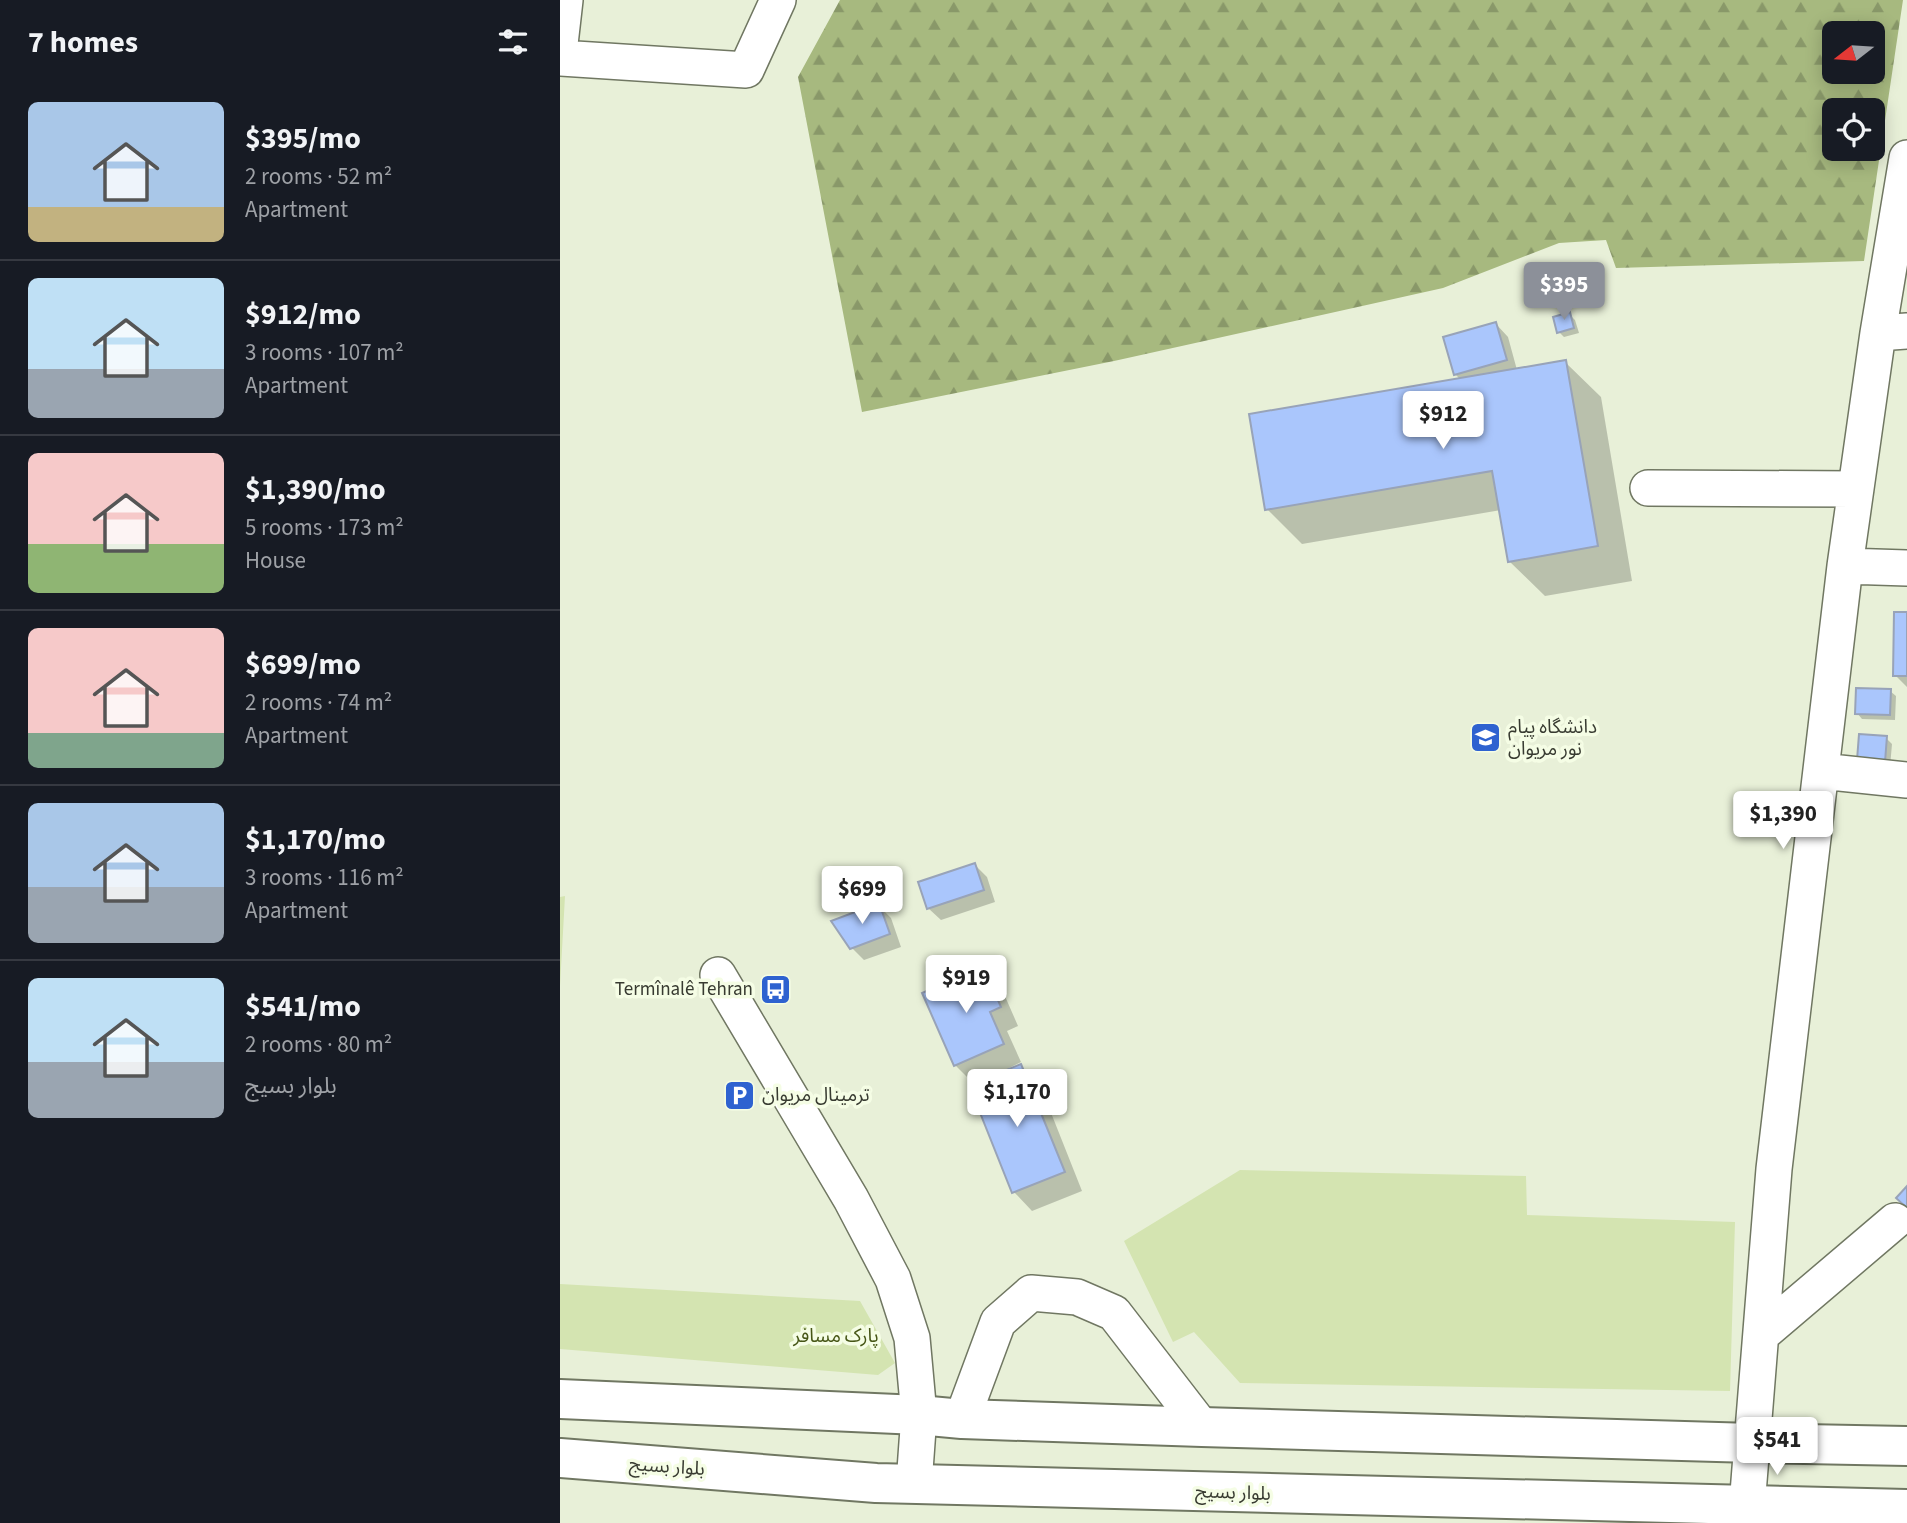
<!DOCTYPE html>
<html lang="en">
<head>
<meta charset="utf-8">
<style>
	:root { --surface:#171b24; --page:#242831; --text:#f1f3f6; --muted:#9ea1a6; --line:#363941; --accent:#8c9099 }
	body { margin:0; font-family:"Source Sans 3","Noto Sans Arabic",sans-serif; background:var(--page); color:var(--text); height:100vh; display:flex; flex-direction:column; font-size:26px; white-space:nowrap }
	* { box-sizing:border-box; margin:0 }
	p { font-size:23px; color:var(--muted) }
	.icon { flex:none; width:38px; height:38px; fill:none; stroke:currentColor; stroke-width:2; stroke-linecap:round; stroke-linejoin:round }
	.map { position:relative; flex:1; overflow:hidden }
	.side { display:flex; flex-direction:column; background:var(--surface); width:560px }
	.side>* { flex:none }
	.needle { width:46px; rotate:253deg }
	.buttons { position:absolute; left:1262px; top:21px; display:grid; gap:14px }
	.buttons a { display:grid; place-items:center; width:63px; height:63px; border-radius:10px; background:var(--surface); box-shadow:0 4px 18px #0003; font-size:35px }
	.price { position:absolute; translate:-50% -60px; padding:0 16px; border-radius:7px; background:#fff; color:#222; font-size:23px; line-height:46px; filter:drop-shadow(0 2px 4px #0008) }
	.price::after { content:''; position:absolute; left:50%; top:42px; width:21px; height:16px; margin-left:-10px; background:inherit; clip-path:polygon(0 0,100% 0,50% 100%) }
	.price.on { background:var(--accent); color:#fff }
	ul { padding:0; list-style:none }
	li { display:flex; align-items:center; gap:21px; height:175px; padding:0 28px }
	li+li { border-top:2px solid var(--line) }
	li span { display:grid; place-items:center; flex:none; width:196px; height:140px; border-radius:10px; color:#555 }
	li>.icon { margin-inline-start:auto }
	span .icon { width:84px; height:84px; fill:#fffc; stroke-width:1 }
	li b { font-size:30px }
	h2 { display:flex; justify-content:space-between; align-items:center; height:84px; padding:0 28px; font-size:30px }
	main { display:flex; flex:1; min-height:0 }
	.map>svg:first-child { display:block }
</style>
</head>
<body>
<main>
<section class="side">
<h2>7 homes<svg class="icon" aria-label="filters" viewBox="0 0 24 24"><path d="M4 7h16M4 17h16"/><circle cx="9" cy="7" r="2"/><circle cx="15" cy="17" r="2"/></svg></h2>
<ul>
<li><span style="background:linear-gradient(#a9c7e8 75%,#c2b280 0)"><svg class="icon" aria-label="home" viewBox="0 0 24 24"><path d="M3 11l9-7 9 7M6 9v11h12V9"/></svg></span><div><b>$395/mo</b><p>2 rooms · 52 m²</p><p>Apartment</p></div></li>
<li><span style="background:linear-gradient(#bfe0f5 65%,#9aa5b1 0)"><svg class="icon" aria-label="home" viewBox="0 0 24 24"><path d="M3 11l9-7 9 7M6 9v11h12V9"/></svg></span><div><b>$912/mo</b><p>3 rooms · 107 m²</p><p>Apartment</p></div></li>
<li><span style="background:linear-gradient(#f6c9c9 65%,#8fb573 0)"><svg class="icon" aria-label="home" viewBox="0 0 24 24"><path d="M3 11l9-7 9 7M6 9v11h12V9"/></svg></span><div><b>$1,390/mo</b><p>5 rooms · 173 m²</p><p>House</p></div></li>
<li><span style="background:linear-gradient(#f6c9c9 75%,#7fa58c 0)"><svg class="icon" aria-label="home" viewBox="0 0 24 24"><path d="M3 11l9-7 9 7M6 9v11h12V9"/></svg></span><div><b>$699/mo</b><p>2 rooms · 74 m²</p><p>Apartment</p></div></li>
<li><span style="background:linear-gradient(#a9c7e8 60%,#9aa5b1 0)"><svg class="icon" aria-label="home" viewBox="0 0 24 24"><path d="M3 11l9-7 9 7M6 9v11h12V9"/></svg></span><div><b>$1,170/mo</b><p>3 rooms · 116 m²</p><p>Apartment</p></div></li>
<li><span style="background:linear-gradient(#bfe0f5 60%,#9aa5b1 0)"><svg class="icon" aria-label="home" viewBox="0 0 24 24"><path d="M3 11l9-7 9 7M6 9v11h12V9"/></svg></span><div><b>$541/mo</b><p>2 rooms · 80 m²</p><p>بلوار بسیج</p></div></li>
</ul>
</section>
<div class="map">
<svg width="1347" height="1523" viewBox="0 0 1347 1523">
	<defs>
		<pattern id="forest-firs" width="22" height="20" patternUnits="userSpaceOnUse" patternTransform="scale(1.75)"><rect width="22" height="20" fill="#a7b97f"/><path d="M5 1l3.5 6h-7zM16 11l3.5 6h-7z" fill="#899869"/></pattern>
	</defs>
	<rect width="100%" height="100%" fill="#e8f0d8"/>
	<path fill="#d4e4b1" d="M5 896 0 986V897Z
		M680 1170 966 1176 967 1215 1175 1222 1170 1391 680 1383 634 1332 613 1342 564 1241Z
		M0 1284 300 1301 335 1363 318 1375 0 1349Z"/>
	<path fill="url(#forest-firs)" fill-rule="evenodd" d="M280 0H1343L1304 261 1056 268 1046 240 999 243 883 288 554 361 302 412 238 77ZM1274 33H1312V72H1274ZM1274 110H1312V149H1274Z"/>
	<path fill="#0003" d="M1009 314 1015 320 1019 333 1004 337 999 332Z
		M936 324 948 337 957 370 1005 362 1041 397 1072 581 985 596 949 561 941 510 742 544 707 509 901 380 895 374Z
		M1335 614H1347V687L1335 675Z
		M1330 691 1336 696 1335 720 1302 719 1297 713Z
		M1326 738 1332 744 1330 767 1305 765Z
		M415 865 427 877 435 902 381 920 368 908Z
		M318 905 331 918 341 947 304 960 292 948Z
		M423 968 441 987 458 1026 447 1031 461 1062 449 1068 450 1071 461 1067 480 1085 522 1191 472 1211 454 1192 415 1085 395 1065Z"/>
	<path fill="#aac6fc" stroke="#98a3b8" stroke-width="2" d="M1010 312 1014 328 997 333 993 317Z
		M936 322 947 360 894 375 883 337Z
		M1006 360 1038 546 948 562 932 471 705 510 689 414Z
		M1334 612H1347V676H1333Z
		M1296 688 1331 689 1330 715 1295 714Z
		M1299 734 1327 736 1325 762 1297 760Z
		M415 863 424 890 367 909 358 882Z
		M319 903 330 934 290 949 271 921Z
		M423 966 441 1007 430 1012 444 1044 394 1066 362 993Z
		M461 1064 505 1172 452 1193 409 1085Z
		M1347 1186V1208L1336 1198Z"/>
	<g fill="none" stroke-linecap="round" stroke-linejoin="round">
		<defs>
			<path id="minor" d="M0 44 5 0
				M0 58 186 70 218 0
				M1318 333 1347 158
				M1088 488 1296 489
				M1285 566 1347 568
				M1261 771 1347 780
				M158 975 291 1199 333 1279 352 1338 359 1415 354 1484
				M1201 1335 1335 1221
				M402 1419 438 1322 471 1293 517 1297 554 1313 642 1427
				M1187 1506 1214 1169 1285 566 1318 333 1347 331"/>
			<path id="major" d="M0 1399 359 1415 402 1419 642 1427 1192 1443 1347 1446
				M0 1458 316 1483 1347 1509"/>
		</defs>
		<use href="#minor" stroke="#707762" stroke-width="38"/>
		<use href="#major" stroke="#707762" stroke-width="42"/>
		<use href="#minor" stroke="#fff" stroke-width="35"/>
		<use href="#major" stroke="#fff" stroke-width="38"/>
	</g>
	<defs>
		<symbol id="university-square" viewBox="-11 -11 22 22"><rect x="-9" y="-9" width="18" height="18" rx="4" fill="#2e62d0" stroke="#f5fde5"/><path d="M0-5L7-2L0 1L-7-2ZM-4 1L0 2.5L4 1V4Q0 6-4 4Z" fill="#fff"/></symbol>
		<symbol id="bus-square" viewBox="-11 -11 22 22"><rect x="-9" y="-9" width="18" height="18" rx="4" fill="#2e62d0" stroke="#f5fde5"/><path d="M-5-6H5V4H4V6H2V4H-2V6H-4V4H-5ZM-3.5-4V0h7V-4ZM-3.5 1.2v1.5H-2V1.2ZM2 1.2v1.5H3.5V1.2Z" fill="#fff"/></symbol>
		<symbol id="parking-square" viewBox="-11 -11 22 22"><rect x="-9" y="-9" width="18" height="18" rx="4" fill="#2e62d0" stroke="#f5fde5"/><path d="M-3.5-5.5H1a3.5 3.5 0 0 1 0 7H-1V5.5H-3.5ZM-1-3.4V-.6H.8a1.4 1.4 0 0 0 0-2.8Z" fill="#fff"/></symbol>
	</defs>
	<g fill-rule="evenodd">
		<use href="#university-square" x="908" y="720" width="35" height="35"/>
		<use href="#bus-square" x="198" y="972" width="35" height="35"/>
		<use href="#parking-square" x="162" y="1078" width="35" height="35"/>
	</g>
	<g text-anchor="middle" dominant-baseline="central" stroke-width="7" stroke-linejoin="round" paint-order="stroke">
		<g font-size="19" fill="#383b31" stroke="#f5fde5" text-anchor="start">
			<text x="948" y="727">دانشگاه پیام<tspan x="948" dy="22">نور مریوان</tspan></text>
			<text x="193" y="989" text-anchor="end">Termînalê Tehran</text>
			<text x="202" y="1095">ترمینال مریوان</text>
		</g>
		<g font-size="19" fill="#465616" stroke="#f5fde5">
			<text x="276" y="1336">پارک مسافر</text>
		</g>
		<g font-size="19" fill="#383b31" stroke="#f5fde5">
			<text transform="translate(107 1467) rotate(4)">بلوار بسیج</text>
			<text transform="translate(673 1493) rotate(2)">بلوار بسیج</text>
		</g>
	</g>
</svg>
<div class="buttons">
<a><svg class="needle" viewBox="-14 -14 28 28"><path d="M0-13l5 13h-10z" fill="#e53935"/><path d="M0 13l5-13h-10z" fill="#9ea1a6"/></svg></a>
<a><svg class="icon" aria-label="locate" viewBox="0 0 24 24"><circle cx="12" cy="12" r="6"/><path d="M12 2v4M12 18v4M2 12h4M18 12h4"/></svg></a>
</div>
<b class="price on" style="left:1004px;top:322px">$395</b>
<b class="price" style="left:883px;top:451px">$912</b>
<b class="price" style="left:1223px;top:851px">$1,390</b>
<b class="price" style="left:302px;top:926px">$699</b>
<b class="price" style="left:406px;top:1015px">$919</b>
<b class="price" style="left:457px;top:1129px">$1,170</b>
<b class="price" style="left:1217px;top:1477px">$541</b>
</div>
</main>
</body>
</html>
